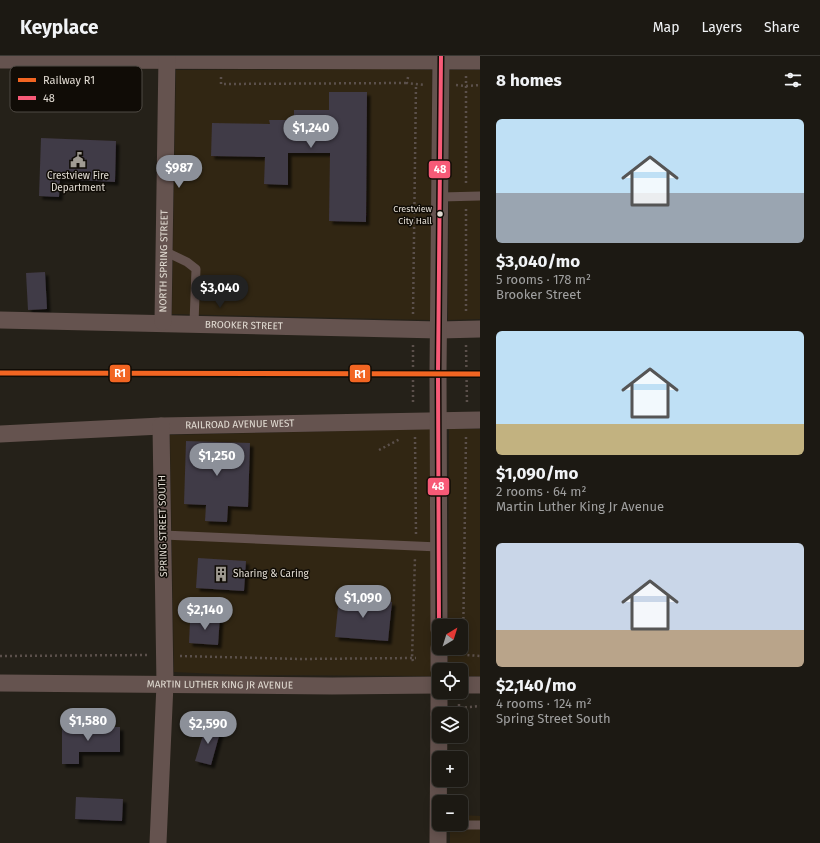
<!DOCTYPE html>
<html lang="en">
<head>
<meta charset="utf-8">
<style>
	:root { --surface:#1c1913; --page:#25221c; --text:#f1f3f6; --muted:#a0a0a0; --line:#3a3833; --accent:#8c9099 }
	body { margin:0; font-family:"Fira Sans",sans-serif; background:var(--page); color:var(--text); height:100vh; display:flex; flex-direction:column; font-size:15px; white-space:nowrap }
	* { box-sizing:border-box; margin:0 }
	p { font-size:13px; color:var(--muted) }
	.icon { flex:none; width:22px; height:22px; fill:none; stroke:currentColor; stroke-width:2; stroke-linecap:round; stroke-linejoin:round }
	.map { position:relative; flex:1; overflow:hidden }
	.drawer { display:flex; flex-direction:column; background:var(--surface); width:340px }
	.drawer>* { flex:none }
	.needle { width:26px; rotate:38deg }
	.buttons { position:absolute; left:432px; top:563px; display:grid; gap:8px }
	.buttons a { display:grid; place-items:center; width:36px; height:36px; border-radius:6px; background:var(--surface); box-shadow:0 2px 10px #0003,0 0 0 1px var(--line); font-size:20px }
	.price { position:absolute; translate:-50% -34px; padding:0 9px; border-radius:14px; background:var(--accent); color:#fff; font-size:13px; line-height:26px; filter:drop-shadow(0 1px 2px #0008) }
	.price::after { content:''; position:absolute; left:50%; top:24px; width:12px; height:9px; margin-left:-6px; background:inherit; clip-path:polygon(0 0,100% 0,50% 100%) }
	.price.active { background:#222; color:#fff }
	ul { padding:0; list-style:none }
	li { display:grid; align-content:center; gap:8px; height:212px; padding:0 16px }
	li span { display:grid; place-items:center; height:124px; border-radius:6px; color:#555 }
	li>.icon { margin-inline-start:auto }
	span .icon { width:72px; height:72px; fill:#fffc; stroke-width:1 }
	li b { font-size:17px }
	h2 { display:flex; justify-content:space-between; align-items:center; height:48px; padding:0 16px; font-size:17px }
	header { display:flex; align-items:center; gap:24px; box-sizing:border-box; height:56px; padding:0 20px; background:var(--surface); border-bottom:1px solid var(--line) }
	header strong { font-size:19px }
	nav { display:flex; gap:22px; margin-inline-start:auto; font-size:14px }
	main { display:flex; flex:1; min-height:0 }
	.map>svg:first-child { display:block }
</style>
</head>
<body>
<header>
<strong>Keyplace</strong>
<nav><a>Map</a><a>Layers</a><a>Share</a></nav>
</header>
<main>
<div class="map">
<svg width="480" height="787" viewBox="0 0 480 787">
	<defs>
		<filter id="shadow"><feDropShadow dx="3.5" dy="3.5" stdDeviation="1" flood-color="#0009"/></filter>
	</defs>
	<rect width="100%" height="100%" fill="#252119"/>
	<path fill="#312613" d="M387 13 432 14 431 264 172 258 176 14Z
		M450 14H480V263L448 264Z
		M431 373V620L237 619 174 616 170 379Z
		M449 373H480V620H461V614H448V592H461V570H448Z
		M461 759 480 760V787H450V768H461Z"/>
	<path fill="#403a46" filter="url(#shadow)" d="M329 36H367L366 166 329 165 330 97H288V129L264 128 265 101 211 100 212 67 270 68 269 64H294V54H329Z
		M41 82 116 85 115 126 60 123 59 141 39 140Z
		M45 216 47 253 28 254 26 217Z
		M186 385 250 387 248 451 228 450 227 466 205 465 206 449 184 448Z
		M198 502 246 505 244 535 196 532Z
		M339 541 392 546 388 585 335 581Z
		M206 560H220L218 589 189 587 190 565 206 566Z
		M206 669 221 673 211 709 195 705Z
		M62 671H120V696H79V708H62Z
		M76 741 123 743 122 765 75 763Z"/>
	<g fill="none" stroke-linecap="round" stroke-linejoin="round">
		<path stroke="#5b504b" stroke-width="2.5" stroke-dasharray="2 3" stroke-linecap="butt" d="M466 20V30L480 29
			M221 21V28L407 27
			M408 21 407 27 425 29
			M456 29 466 30V128
			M466 153V258
			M413 258 416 29
			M413 289V348
			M466 289 467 348
			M415 381 416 478
			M466 381 463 591 466 599 480 600
			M379 394 400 383
			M0 600 149 599
			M180 600 300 603 416 602
			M413 605 412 602 415 501
			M459 648V652L480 650"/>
		<path stroke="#65534f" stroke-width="9" d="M441 141 480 140
			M164 195 187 206 196 213 194 267
			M163 479 439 491
			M437 769H480"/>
		<g stroke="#65534f" stroke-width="17">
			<path d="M0 4 480 5"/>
			<path id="s1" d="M0 264 439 274 480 273"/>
			<path id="s2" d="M163 266 167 0"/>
			<path id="s3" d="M0 378 161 370 480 364"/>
			<path d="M439 574 438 318 441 0"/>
			<path d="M439 592V614"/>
			<path id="s4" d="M0 627 332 630 439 629"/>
			<path d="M461 629H480"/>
			<path d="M439 658V636"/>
			<path d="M158 787 165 628 161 370"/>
			<path d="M438 787 439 659"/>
		</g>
		<defs>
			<path id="bus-1" d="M439 574 438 318 441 0"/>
		</defs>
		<use href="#bus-1" stroke="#100c06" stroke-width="7"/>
		<use href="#bus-1" stroke="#f75a77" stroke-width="4"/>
		<defs>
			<path id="rail-1" d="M0 317 480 318"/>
		</defs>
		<use href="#rail-1" stroke="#100c06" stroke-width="8"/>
		<use href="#rail-1" stroke="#f26522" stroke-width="5"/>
	</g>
	<defs>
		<symbol id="civic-bare" viewBox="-9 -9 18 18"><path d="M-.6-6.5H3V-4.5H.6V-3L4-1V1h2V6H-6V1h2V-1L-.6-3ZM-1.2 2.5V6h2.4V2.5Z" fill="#a09b92" stroke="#100c06" stroke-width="2.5" paint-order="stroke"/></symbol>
		<symbol id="building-bare" viewBox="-9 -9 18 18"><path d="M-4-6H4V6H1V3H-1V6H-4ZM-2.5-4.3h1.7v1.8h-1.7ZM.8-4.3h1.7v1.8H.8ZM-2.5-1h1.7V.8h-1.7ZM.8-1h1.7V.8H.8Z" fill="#a09b92" stroke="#100c06" stroke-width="2.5" paint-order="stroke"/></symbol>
	</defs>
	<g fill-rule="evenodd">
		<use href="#civic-bare" x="67" y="93" width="22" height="22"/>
		<use href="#building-bare" x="210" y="507" width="22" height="22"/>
	</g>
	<circle fill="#e2dcd3" stroke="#100c06" stroke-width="1.5" cx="440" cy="158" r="3.5"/>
	<g text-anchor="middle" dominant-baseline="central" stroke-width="3" stroke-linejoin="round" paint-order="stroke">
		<g font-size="9" fill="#e2dcd3" stroke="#100c06" text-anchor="end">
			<text x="432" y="153">Crestview<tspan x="432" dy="12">City Hall</tspan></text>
		</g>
		<g font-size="10" fill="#e2dcd3" stroke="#100c06">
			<text x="78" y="120">Crestview Fire<tspan x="78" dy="12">Department</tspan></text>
			<text x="233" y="518" text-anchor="start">Sharing &amp; Caring</text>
		</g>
		<g font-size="10" fill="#e2dcd3" stroke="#100c06">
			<text stroke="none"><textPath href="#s2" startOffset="61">NORTH SPRING STREET</textPath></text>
			<text stroke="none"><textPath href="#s1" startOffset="244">BROOKER STREET</textPath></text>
			<text stroke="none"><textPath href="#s3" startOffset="240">RAILROAD AVENUE WEST</textPath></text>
			<text transform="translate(163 470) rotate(-91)">SPRING STREET SOUTH</text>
			<text stroke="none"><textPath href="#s4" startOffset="220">MARTIN LUTHER KING JR AVENUE</textPath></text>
		</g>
	</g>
	<rect x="10" y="10" width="132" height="46" rx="6" fill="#100c06" stroke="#4f4a44" stroke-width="1"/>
	<rect x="18" y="22" width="18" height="4" fill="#f26522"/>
	<rect x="18" y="40" width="18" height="4" fill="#f75a77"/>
	<g font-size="11" fill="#e2dcd3">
		<text x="43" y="28">Railway R1</text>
		<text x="43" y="46">48</text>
	</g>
	<g stroke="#100c06" stroke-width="1.5">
		<rect x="428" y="104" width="23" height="19" rx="4" fill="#f75a77"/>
		<rect x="109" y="308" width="22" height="19" rx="4" fill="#f26522"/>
		<rect x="349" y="308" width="22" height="19" rx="4" fill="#f26522"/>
		<rect x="427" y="421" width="23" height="19" rx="4" fill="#f75a77"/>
	</g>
	<g font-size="11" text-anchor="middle" font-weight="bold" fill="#fff">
		<text x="440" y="117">48</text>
		<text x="120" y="321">R1</text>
		<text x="360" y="322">R1</text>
		<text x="438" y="434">48</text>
	</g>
</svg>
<div class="buttons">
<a><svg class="needle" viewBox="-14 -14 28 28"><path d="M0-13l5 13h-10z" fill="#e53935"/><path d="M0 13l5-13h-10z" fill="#a0a0a0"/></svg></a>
<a><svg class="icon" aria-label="locate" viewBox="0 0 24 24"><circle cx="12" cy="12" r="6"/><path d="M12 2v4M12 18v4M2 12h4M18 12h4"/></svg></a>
<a><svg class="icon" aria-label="layers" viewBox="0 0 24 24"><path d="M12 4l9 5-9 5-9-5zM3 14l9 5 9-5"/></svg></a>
<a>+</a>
<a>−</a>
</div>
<b class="price" style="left:311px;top:93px">$1,240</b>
<b class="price" style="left:179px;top:133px">$987</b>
<b class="price active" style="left:220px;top:253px">$3,040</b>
<b class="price" style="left:217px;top:421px">$1,250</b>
<b class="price" style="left:363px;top:563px">$1,090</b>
<b class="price" style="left:205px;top:575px">$2,140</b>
<b class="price" style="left:88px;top:686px">$1,580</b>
<b class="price" style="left:208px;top:689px">$2,590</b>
</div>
<section class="drawer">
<h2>8 homes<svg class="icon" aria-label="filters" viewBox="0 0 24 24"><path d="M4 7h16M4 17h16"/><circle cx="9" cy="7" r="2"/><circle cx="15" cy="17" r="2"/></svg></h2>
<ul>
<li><span style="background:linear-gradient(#bfe0f5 60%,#9aa5b1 0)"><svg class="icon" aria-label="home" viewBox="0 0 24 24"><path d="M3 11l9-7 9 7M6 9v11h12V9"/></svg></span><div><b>$3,040/mo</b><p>5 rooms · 178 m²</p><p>Brooker Street</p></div></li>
<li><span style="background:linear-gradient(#bfe0f5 75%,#c2b280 0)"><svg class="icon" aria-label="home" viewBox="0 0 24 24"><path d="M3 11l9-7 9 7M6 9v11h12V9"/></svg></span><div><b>$1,090/mo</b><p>2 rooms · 64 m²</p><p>Martin Luther King Jr Avenue</p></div></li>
<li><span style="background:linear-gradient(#c9d6e8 70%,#b9a48a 0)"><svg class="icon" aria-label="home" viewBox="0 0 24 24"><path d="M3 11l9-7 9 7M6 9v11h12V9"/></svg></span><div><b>$2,140/mo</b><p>4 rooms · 124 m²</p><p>Spring Street South</p></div></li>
</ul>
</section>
</main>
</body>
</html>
